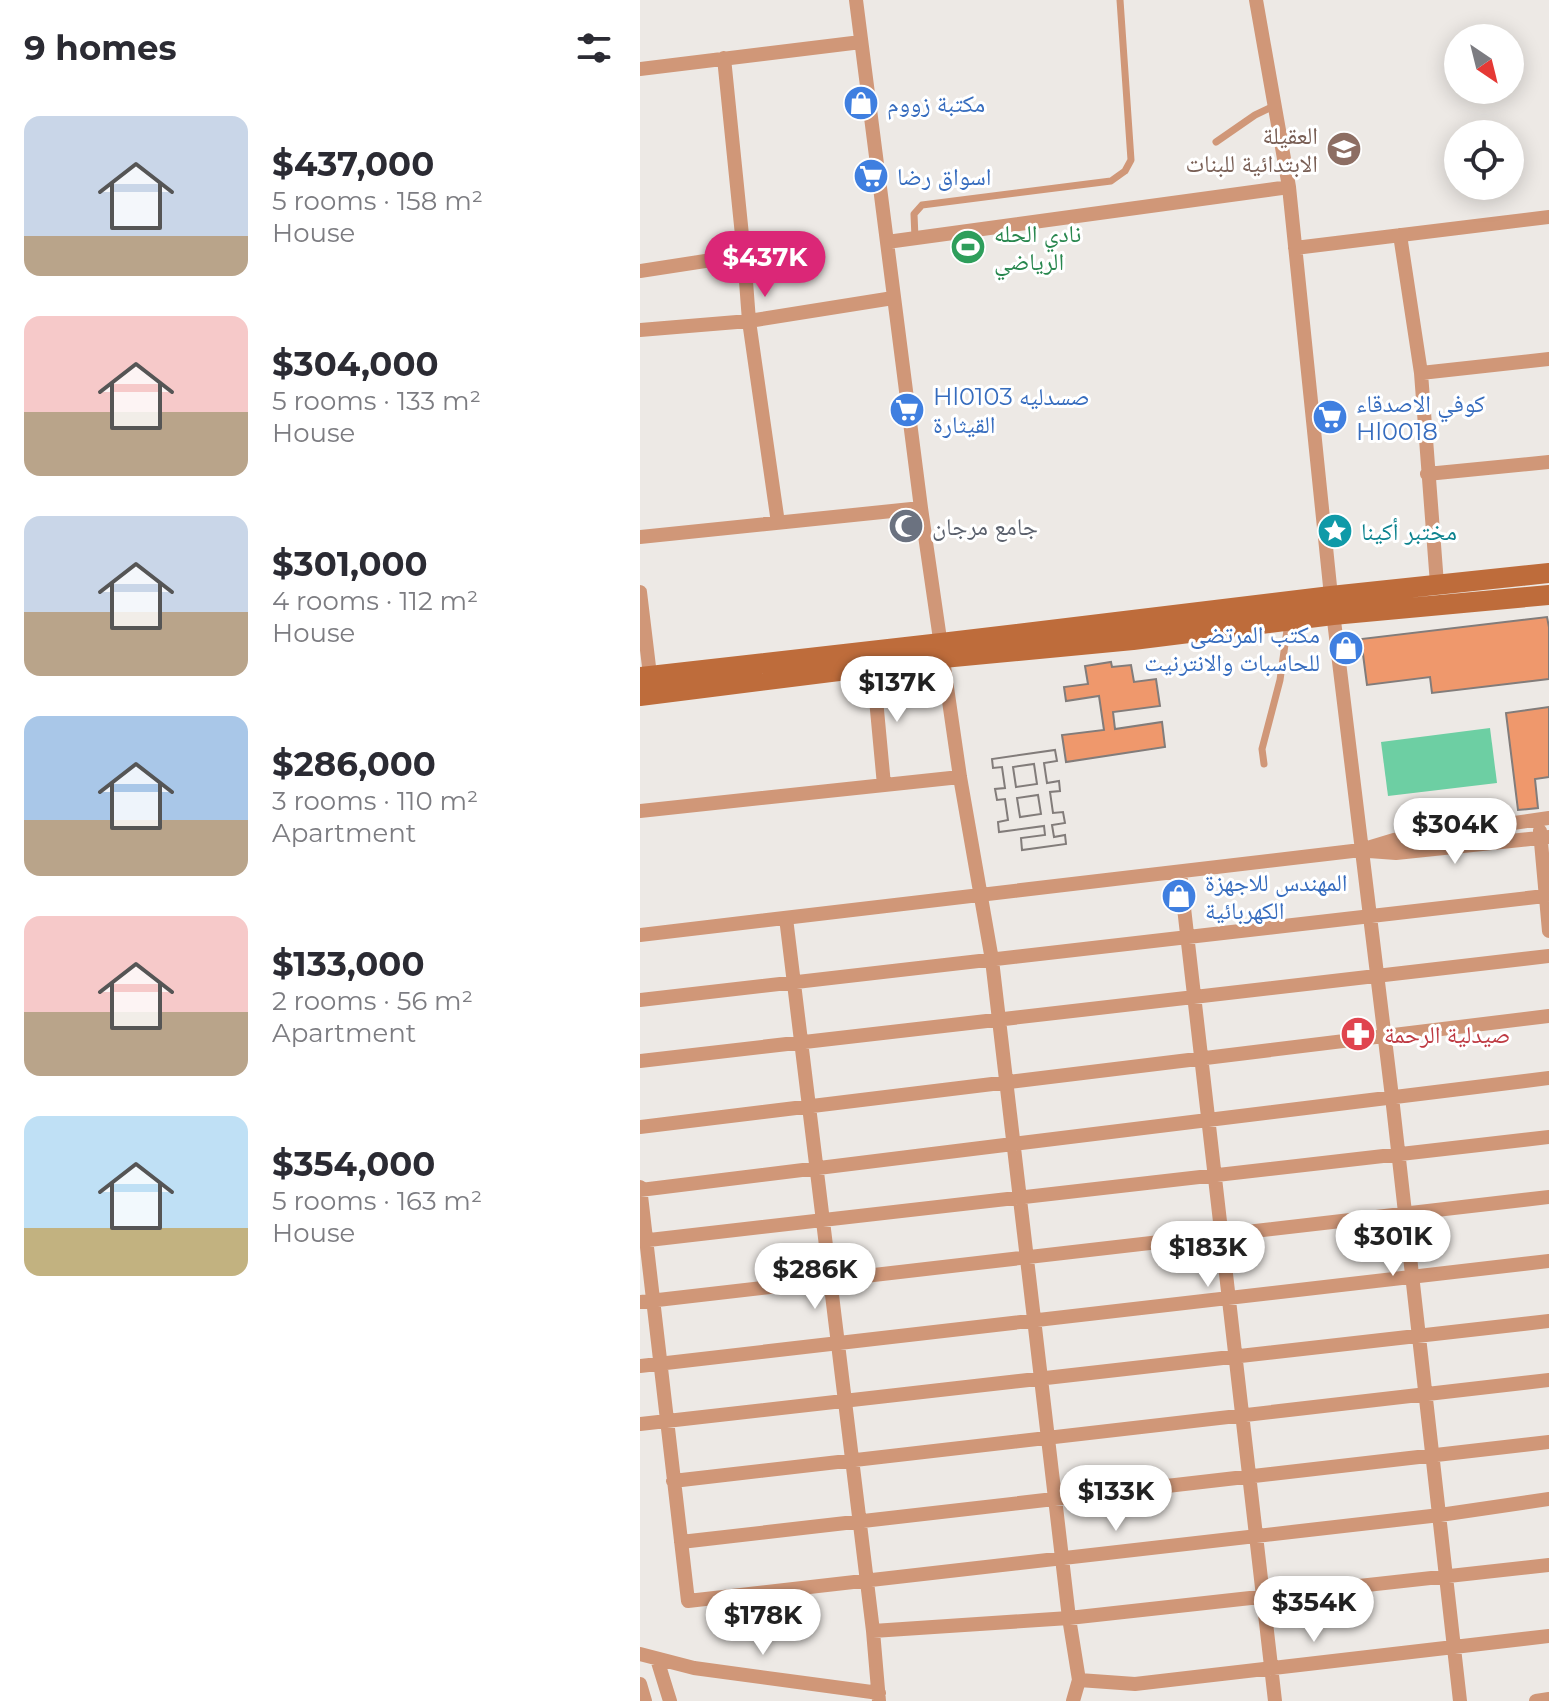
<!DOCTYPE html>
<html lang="en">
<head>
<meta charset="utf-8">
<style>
	:root { --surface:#fff; --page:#f7f7f7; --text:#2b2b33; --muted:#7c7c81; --accent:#db2777 }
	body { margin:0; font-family:Montserrat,"Noto Naskh Arabic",sans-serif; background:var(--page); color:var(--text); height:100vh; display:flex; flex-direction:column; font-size:30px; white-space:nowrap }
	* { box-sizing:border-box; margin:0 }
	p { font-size:26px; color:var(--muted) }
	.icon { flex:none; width:44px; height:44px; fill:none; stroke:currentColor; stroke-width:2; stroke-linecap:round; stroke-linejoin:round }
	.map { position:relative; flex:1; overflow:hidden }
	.drawer { display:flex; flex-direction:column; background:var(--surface); width:640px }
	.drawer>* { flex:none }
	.needle { width:52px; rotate:145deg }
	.controls { position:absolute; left:804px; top:24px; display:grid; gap:16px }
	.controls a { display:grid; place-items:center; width:80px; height:80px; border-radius:50%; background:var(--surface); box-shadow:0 4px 20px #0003; font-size:40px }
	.price { position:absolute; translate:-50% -68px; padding:0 18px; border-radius:28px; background:#fff; color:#222; font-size:26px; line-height:52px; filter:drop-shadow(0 2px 4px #0008) }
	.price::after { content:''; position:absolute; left:50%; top:48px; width:24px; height:18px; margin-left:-12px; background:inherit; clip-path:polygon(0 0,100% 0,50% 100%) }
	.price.active { background:var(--accent); color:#fff }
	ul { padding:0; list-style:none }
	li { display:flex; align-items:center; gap:24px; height:200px; padding:0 24px }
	li span { display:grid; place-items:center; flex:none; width:224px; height:160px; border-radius:16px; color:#555 }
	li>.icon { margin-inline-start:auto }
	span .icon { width:96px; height:96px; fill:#fffc; stroke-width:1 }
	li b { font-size:34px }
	h2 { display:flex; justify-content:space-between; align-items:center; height:96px; padding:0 24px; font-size:34px }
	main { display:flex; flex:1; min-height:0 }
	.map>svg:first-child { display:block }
</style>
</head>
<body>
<main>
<section class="drawer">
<h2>9 homes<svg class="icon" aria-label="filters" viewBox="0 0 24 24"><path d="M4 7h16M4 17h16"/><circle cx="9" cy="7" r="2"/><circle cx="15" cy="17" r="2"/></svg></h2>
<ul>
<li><span style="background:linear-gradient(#c9d6e8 75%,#b9a48a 0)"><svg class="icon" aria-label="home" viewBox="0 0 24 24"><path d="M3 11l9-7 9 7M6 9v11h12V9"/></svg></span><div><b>$437,000</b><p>5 rooms · 158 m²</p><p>House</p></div></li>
<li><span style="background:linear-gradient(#f6c9c9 60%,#b9a48a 0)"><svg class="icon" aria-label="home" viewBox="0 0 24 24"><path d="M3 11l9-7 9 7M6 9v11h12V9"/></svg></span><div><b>$304,000</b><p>5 rooms · 133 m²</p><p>House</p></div></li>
<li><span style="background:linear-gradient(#c9d6e8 60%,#b9a48a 0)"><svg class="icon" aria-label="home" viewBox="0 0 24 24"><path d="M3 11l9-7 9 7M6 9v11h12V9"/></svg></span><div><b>$301,000</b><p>4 rooms · 112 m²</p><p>House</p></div></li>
<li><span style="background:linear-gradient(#a9c7e8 65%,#b9a48a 0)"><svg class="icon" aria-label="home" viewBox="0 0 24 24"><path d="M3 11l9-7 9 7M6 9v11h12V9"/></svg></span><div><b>$286,000</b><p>3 rooms · 110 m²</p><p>Apartment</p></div></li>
<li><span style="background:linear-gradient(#f6c9c9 60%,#b9a48a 0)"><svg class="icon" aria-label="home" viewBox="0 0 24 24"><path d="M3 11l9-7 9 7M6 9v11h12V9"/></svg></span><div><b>$133,000</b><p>2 rooms · 56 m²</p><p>Apartment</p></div></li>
<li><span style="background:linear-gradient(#bfe0f5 70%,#c2b280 0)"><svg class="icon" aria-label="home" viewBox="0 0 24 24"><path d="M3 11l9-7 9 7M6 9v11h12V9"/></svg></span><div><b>$354,000</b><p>5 rooms · 163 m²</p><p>House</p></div></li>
</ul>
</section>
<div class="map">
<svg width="909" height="1701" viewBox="0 0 909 1701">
	<rect width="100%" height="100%" fill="#ede9e5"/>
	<path fill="#6dcfa3" d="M850 728 857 783 748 796 741 742Z"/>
	<path fill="#ef986c" stroke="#827c7a" stroke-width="2" fill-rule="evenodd" d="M907 617 909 627V679L792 693 790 677 727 685 721 639Z
		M471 662 472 667 491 665 494 682 516 679 520 706 473 712 475 729 522 722 525 747 426 762 422 735 464 730 459 696 426 701 424 687 448 684 445 666Z
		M909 707V777L895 779 898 808 878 810 866 713Z
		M415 750 417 761 404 763 407 783 419 781 420 791 410 792 413 813 423 812 425 823 412 825 414 837 425 835 426 844 382 850 381 838 405 835 404 826 359 832 358 822 368 820 365 799 357 800 355 789 365 788 362 767 353 768 352 759ZM394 764 397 784 376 787 373 767ZM398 795 401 814 380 817 377 798Z
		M415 750 417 761 404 763 407 783 419 781 420 791 410 792 413 813 423 812 425 823 412 825 414 837 425 835 426 844 382 850 381 838 405 835 404 826 359 832 358 822 368 820 365 799 357 800 355 789 365 788 362 767 353 768 352 759Z
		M394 764 397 784 376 787 373 767Z
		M398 795 401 814 380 817 377 798Z"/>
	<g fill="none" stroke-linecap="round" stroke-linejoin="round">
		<path stroke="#d09778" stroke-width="7" d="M576 142 615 115 634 106
			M275 238 274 214 282 205 471 181 485 171 491 160 480 0
			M624 764 622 749 640 680 648 623"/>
		<path stroke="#d09778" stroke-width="14" d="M216 0 281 508 320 777 352 960 429 1618 439 1680 433 1701
			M616 0 649 187 691 596 752 1097 820 1701
			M84 58 104 255 109 321 138 523
			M0 69 221 42
			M760 235 781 373 797 584
			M247 242 649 187
			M655 248 909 217
			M0 271 104 255
			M0 330 109 321 253 298
			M781 373 909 359
			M787 474 909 462
			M0 537 281 508
			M0 592 10 675
			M233 667 244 785
			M0 811 320 777
			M900 831 909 931
			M729 851 756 853 909 837
			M540 873 635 1701
			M146 918 233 1631 239 1701
			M0 935 721 850 754 840 909 818
			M0 1000 905 896
			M0 1061 909 956
			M0 1127 909 1016
			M0 1187 48 1601 800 1515 909 1499
			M0 1190 909 1078
			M0 1241 909 1137
			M0 1302 909 1197
			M0 1366 909 1261
			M0 1424 909 1321
			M33 1481 909 1380
			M41 1542 909 1442
			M233 1631 429 1618 909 1565
			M0 1654 54 1668 239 1693
			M17 1659 30 1701
			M439 1680 495 1684 909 1636
			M0 1684 5 1701
			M896 1701 909 1699"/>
		<path stroke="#be6c3b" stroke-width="20" d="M0 677 301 643 691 596 909 573
			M0 696 303 658 493 640 693 615 909 595"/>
	</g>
	<defs>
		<symbol id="shop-disc" viewBox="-11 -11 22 22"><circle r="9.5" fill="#3f7fe0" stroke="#fff"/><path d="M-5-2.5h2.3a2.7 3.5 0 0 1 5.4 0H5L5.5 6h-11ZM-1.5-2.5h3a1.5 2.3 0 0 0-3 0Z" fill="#fff"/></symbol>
		<symbol id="school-disc" viewBox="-11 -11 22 22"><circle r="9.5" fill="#8d6e63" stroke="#fff"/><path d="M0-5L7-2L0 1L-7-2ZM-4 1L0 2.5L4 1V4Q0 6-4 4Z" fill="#fff"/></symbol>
		<symbol id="supermarket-disc" viewBox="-11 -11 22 22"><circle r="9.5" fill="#3f7fe0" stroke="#fff"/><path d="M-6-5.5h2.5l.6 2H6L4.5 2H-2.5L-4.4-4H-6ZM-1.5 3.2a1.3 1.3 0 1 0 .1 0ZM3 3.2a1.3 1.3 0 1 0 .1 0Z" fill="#fff"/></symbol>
		<symbol id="stadium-disc" viewBox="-11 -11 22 22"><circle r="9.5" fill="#2e9e5b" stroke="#fff"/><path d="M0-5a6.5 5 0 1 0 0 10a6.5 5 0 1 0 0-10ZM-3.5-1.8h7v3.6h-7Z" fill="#fff"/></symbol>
		<symbol id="mosque-disc" viewBox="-11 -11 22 22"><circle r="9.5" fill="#6b7280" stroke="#fff"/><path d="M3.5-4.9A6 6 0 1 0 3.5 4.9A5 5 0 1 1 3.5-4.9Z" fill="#fff"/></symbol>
		<symbol id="sight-disc" viewBox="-11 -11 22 22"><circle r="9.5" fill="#0f9aa8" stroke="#fff"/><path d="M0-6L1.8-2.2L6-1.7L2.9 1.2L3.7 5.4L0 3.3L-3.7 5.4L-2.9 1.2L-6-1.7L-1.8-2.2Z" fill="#fff"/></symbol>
		<symbol id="pharmacy-disc" viewBox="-11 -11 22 22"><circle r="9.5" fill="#e0444e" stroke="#fff"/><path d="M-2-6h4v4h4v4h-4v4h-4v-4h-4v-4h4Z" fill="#fff"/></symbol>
	</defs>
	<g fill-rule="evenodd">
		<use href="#shop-disc" x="201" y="83" width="40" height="40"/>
		<use href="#school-disc" x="684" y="129" width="40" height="40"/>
		<use href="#supermarket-disc" x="211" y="156" width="40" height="40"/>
		<use href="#stadium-disc" x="308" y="227" width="40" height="40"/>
		<use href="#supermarket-disc" x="247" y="390" width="40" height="40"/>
		<use href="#supermarket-disc" x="670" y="397" width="40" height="40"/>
		<use href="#mosque-disc" x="246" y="506" width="40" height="40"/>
		<use href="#sight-disc" x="675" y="511" width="40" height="40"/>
		<use href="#shop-disc" x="686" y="628" width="40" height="40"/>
		<use href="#shop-disc" x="519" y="876" width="40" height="40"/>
		<use href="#pharmacy-disc" x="698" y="1014" width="40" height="40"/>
	</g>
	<g text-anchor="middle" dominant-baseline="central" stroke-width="6" stroke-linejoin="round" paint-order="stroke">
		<g font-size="24" fill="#366cbe" stroke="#fff" text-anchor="start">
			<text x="247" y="103">مكتبة زووم</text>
			<text x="257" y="176">اسواق رضا</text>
			<text x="293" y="396">Hl0103 صسدليه<tspan x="293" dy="28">القيثارة</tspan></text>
			<text x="716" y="403">كوفي الاصدقاء<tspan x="716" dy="28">Hl0018</tspan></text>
			<text x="680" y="634" text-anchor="end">مكتب المرتضى<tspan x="680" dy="28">للحاسبات والانترنيت</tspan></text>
			<text x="565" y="882">المهندس للاجهزة<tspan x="565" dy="28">الكهربائية</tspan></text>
		</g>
		<g font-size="24" fill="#785e54" stroke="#fff" text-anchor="end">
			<text x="678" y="135">العقيلة<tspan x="678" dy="28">الابتدائية للبنات</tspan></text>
		</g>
		<g font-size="24" fill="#27864d" stroke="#fff" text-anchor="start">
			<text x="354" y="233">نادي الحله<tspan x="354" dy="28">الرياضي</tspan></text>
		</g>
		<g font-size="24" fill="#5b616d" stroke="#fff" text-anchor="start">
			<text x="292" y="526">جامع مرجان</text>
		</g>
		<g font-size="24" fill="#0d838f" stroke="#fff" text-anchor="start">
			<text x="721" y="531">مختبر أكينا</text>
		</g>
		<g font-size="24" fill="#be3a42" stroke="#fff" text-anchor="start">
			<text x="744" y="1034">صيدلية الرحمة</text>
		</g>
	</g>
</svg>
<div class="controls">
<a><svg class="needle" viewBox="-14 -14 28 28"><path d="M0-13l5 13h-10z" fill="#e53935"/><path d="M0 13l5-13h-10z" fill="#7c7c81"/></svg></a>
<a><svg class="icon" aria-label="locate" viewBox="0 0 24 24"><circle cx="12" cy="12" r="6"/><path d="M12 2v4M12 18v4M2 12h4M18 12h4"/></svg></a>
</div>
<b class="price active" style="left:125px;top:299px">$437K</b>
<b class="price" style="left:257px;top:724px">$137K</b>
<b class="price" style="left:815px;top:866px">$304K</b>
<b class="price" style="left:753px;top:1278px">$301K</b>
<b class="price" style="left:568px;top:1289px">$183K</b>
<b class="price" style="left:175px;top:1311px">$286K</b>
<b class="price" style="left:476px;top:1533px">$133K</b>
<b class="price" style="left:674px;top:1644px">$354K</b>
<b class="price" style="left:123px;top:1657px">$178K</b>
</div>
</main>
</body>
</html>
